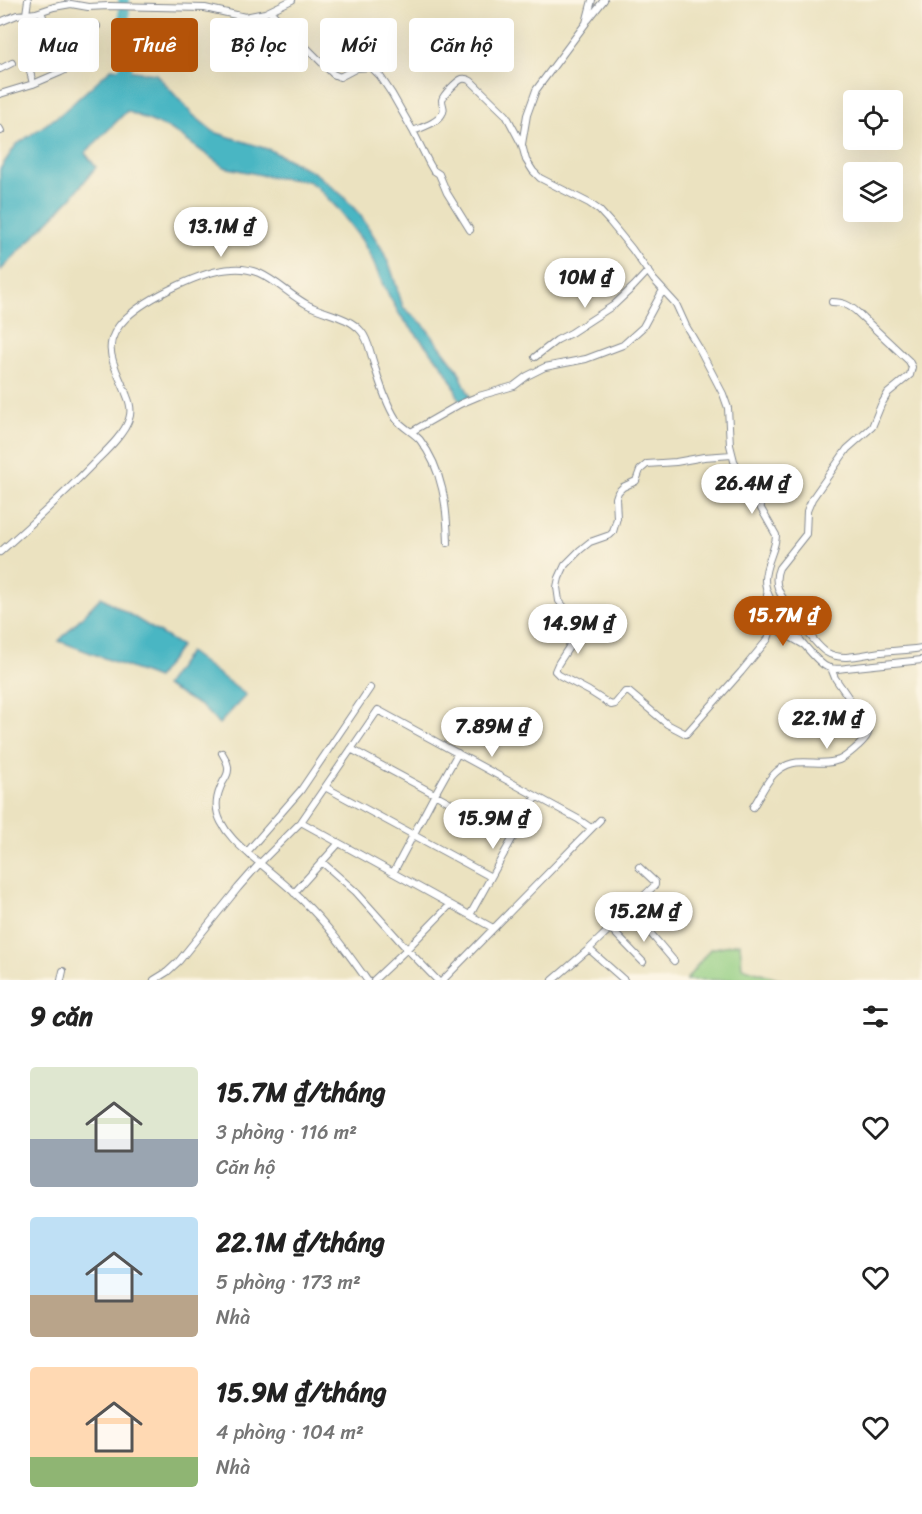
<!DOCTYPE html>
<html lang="vi">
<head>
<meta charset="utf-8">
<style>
	:root { --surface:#fff; --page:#f6f6f6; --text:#222; --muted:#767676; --accent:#b45309 }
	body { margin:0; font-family:Sriracha,sans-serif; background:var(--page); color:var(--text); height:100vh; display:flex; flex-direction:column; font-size:22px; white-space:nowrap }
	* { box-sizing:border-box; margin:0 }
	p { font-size:20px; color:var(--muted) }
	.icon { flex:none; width:33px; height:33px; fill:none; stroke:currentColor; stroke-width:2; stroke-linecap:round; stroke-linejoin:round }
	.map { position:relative; height:980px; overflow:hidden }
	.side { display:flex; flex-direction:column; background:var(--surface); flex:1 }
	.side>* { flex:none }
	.hud { position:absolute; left:18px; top:18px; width:600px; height:54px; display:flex; gap:12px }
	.controls { position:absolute; left:843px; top:90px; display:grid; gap:12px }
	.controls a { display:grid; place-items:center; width:60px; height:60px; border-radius:6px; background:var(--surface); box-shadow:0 6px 24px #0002; font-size:30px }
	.price { position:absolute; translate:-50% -51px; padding:0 14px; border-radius:21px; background:#fff; color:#222; font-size:20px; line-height:39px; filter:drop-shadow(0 2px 3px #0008) }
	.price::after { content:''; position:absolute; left:50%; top:36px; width:18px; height:14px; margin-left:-9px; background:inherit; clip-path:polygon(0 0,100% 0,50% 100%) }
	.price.on { background:var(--accent); color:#fff }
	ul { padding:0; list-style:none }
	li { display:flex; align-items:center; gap:18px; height:150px; padding:0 30px }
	li span { display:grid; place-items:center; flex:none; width:168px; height:120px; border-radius:6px; color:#555 }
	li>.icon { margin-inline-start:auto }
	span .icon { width:72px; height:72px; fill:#fffc; stroke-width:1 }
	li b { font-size:26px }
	h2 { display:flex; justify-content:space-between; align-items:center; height:72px; padding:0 30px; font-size:26px }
	.pill { padding:0 21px; border-radius:6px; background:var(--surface); box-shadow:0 6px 24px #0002; font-size:21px; line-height:54px }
	.pill.on { background:var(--accent); color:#fff }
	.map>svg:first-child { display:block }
</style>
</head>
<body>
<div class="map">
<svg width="922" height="980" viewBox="0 0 922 980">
	<rect width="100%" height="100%" fill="#fcf5e5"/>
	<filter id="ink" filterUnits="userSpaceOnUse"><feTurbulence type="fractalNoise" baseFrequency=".0167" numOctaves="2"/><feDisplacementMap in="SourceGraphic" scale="12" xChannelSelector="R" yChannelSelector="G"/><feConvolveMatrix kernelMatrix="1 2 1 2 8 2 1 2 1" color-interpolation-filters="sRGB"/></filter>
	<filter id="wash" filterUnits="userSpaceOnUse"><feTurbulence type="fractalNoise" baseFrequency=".008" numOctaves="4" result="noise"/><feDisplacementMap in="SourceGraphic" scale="24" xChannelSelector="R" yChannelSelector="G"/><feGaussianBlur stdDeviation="1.35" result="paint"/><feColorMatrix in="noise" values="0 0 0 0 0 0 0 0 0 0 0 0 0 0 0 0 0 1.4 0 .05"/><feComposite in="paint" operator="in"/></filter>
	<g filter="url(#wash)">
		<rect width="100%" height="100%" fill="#ebe2c0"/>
		<path fill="#93ce82" stroke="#577e70" stroke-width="1.5" d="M740 943 742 967 783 980H686L710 949Z"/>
		<path fill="#48b6c3" stroke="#327290" stroke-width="1.5" d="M112 68 156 74 193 115 214 132 270 150 315 173 343 196 361 216 382 249 391 269 403 307 423 324 458 370 470 397 460 402 453 384 442 365 400 315 383 285 371 257 361 239 338 209 318 188 308 181 271 177 224 167 172 130 127 111 85 153 96 167 72 197 0 271V169L16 145 61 114Z
			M101 597 181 646 157 678 59 641Z
			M189 652 246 695 219 724 201 706 165 686Z"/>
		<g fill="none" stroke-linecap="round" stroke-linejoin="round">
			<path stroke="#48b6c3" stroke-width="12" d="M116 81 130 61 124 30V0"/>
		</g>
	</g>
	<g filter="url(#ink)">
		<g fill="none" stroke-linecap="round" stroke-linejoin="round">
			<defs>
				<path id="street" d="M270 11 333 74 340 77 357 68 371 67 380 76 392 94 413 131 429 163 433 170 439 174 447 193 470 230
					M26 14 28 0
					M588 20 604 0
					M0 22 17 15 36 13 54 7 71 4 88 7 109 6 205 8 245 17 265 13 292 0
					M52 37 97 26
					M0 69 12 63
					M33 84 61 72 65 70 41 12
					M0 94 33 84 30 71
					M0 129 1 131
					M413 131C423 127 437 123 442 114 446 109 442 106 442 100 443 95 457 81 462 79 466 78 467 79 471 81L506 115 522 145 526 160 533 171 540 178 589 203 599 210 610 222 632 249 654 280 676 304 686 326 699 348 723 394 728 408 730 445 734 461 776 535C776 550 765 563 765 580 765 586 767 592 770 598 777 611 815 662 827 667 833 670 839 669 846 668L922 660
					M522 144 527 115 536 90 586 23 592 0
					M832 302C843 302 849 305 857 312L909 361 912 367 910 375 888 393 881 405 872 427 847 449 812 499 807 511 806 534 779 568C772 584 781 597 791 609 800 621 814 644 826 652 841 662 864 654 881 652 894 651 908 650 922 648
					M535 357 557 340 571 333 614 305 634 286 648 271
					M411 432 460 404 479 396 514 386 527 376 545 367 586 359 623 345 643 327 663 290
					M732 455 704 457 676 462 647 464 640 470 636 481 623 487 618 492 616 498 617 518 613 532 610 535 590 542 580 550 565 565 559 578 557 587 559 601 573 618 575 623 569 647 558 664 555 671 559 675 589 691 611 705 615 704 625 692H629L667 724 686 734 741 672 768 639C774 626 767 610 767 595
					M0 552C33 523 65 493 96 461 107 450 125 433 129 419 132 411 130 403 127 396 116 366 97 346 126 318 147 298 203 270 232 269 241 268 251 270 259 273 277 281 291 296 308 305 325 314 348 316 361 331 369 340 370 353 374 364 379 381 387 405 396 419 403 428 413 432 420 440 443 470 447 507 448 543
					M771 626 804 645
					M351 749 514 837
					M222 753C225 758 229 764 228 770 228 774 225 779 223 782 216 796 214 808 221 822 228 836 240 846 251 856 269 871 287 885 303 901 328 925 347 952 367 980
					M325 787 491 877
					M753 807C761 795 768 777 780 769 800 755 819 768 839 760 846 757 852 751 858 746 864 740 869 736 869 727L835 678 831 668
					M301 822 493 928
					M247 852 301 790 370 688
					M322 862 356 892 407 949 437 980
					M393 873 435 794 458 753
					M294 893 339 843
					M630 909 674 961
					M470 915 536 796
					M610 928 643 962
					M589 949 624 980
					M61 980 63 971
					M154 980 167 972 179 961 238 888 260 863 301 822 378 710 578 819 591 828
					M374 980 407 949 450 905
					M443 980 600 820
					M553 980 589 949 655 885V882L639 867"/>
			</defs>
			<use href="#street" stroke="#83888f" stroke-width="8"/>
			<use href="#street" stroke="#fff" stroke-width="6"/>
		</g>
	</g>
</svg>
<div class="controls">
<a><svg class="icon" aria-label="locate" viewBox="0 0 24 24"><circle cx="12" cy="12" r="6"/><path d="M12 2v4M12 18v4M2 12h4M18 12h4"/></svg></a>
<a><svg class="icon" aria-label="layers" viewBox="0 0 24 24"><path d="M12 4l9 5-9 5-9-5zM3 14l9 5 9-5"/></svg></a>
</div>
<b class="price" style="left:221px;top:258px">13.1M ₫</b>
<b class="price" style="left:585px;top:309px">10M ₫</b>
<b class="price" style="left:752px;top:515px">26.4M ₫</b>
<b class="price on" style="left:783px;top:647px">15.7M ₫</b>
<b class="price" style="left:578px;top:655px">14.9M ₫</b>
<b class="price" style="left:827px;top:750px">22.1M ₫</b>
<b class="price" style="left:492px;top:758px">7.89M ₫</b>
<b class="price" style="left:493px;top:850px">15.9M ₫</b>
<b class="price" style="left:644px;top:943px">15.2M ₫</b>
<div class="hud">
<a class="pill">Mua</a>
<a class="pill on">Thuê</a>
<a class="pill">Bộ lọc</a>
<a class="pill">Mới</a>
<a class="pill">Căn hộ</a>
</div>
</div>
<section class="side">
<h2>9 căn<svg class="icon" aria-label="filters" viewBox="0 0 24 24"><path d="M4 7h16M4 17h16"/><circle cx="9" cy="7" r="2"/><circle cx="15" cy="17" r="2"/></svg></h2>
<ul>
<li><span style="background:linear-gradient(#dfe7d0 60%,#9aa5b1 0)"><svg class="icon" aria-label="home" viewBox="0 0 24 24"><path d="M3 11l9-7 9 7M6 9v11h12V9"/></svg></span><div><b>15.7M ₫/tháng</b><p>3 phòng · 116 m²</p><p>Căn hộ</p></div><svg class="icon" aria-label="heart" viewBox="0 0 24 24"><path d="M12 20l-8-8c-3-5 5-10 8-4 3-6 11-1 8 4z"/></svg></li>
<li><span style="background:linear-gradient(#bfe0f5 65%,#b9a48a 0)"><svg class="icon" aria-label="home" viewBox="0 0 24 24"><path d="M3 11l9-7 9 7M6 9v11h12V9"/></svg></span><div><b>22.1M ₫/tháng</b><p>5 phòng · 173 m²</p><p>Nhà</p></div><svg class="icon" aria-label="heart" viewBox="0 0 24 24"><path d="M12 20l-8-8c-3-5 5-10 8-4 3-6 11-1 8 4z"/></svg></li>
<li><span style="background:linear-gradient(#ffd9b3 75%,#8fb573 0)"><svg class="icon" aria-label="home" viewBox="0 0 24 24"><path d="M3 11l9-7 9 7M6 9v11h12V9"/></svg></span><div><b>15.9M ₫/tháng</b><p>4 phòng · 104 m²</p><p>Nhà</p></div><svg class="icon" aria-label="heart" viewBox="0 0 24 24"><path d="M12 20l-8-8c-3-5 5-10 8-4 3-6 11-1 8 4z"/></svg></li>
</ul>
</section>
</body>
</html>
